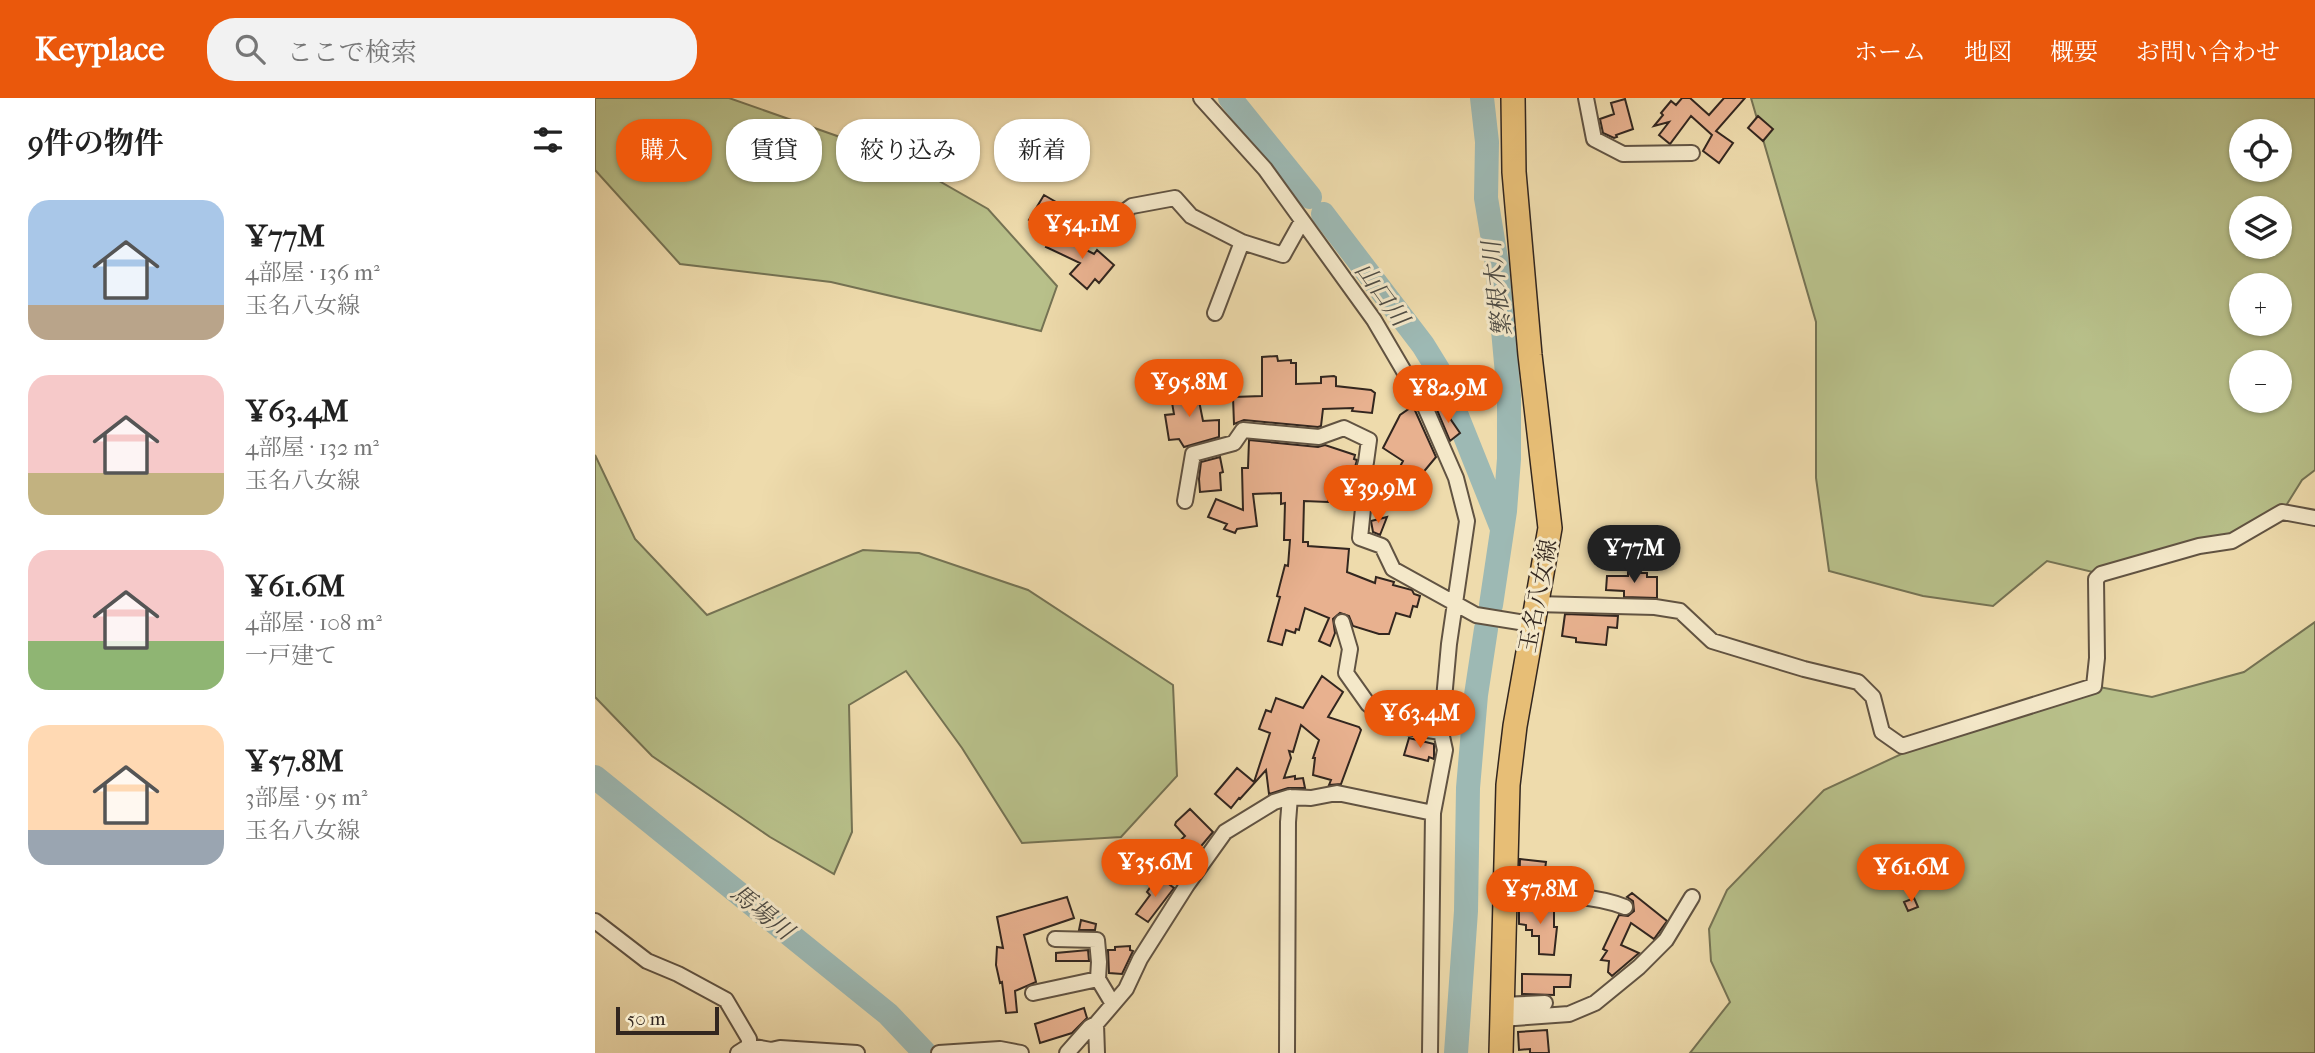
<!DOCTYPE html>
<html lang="ja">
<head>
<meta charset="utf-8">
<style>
	:root { --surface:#fff; --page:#f2f2f2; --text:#222; --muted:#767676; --accent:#ea580c }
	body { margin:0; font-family:"IM FELL French Canon","Noto Serif JP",serif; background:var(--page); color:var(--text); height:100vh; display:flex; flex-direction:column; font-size:26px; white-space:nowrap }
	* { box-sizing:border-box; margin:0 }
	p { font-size:23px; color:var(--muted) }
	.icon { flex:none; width:38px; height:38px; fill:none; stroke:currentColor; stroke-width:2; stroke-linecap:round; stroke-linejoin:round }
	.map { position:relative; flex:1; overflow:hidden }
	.panel { display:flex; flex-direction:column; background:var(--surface); width:595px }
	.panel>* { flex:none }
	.top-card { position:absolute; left:21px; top:21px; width:665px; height:63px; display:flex; gap:14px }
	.buttons { position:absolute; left:1634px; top:21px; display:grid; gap:14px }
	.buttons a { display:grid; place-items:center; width:63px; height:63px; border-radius:50%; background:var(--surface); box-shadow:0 2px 5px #0004; font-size:35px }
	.scale { position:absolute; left:21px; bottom:18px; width:103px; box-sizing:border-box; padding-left:7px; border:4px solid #32261f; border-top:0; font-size:19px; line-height:24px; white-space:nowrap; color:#32261f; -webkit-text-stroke:5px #f4e8c9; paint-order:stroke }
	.price { position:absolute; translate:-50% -60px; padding:0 16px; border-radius:24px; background:var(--accent); color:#fff; font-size:23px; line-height:46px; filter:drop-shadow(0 2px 4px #0008) }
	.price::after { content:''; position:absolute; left:50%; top:42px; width:21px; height:16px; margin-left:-10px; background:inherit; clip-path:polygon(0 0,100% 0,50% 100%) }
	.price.current { background:#222; color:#fff }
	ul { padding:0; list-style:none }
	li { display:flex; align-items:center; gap:21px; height:175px; padding:0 28px }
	li span { display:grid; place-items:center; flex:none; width:196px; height:140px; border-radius:21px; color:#555 }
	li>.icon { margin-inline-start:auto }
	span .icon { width:84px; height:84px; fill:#fffc; stroke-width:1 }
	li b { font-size:30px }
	h2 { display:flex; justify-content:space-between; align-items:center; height:84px; padding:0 28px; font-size:30px }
	.pill { padding:0 24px; border-radius:28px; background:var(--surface); box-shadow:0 2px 5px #0004; font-size:24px; line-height:63px }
	.pill.current { background:var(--accent); color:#fff }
	header { display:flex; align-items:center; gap:42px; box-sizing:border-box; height:98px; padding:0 35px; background:var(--accent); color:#fff }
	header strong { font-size:33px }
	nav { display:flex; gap:38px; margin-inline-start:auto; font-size:24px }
	.search { width:490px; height:63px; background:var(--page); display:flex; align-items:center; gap:18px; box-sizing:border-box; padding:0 24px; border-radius:28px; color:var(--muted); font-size:26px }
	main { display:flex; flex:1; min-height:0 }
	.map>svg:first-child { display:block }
</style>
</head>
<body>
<header>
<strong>Keyplace</strong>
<div class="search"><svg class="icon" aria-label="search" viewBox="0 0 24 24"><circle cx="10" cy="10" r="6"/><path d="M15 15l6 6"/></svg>ここで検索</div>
<nav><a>ホーム</a><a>地図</a><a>概要</a><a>お問い合わせ</a></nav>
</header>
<main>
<section class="panel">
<h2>9件の物件<svg class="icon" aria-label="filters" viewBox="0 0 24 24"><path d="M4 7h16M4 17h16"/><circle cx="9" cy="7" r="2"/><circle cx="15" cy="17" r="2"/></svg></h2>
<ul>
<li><span style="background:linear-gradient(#a9c7e8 75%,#b9a48a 0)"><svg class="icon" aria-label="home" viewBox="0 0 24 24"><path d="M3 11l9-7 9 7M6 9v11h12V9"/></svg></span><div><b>¥77M</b><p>4部屋 · 136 m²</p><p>玉名八女線</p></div></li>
<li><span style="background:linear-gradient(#f6c9c9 70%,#c2b280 0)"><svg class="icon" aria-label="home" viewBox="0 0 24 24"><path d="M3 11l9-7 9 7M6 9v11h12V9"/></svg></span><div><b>¥63.4M</b><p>4部屋 · 132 m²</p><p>玉名八女線</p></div></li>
<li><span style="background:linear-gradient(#f6c9c9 65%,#8fb573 0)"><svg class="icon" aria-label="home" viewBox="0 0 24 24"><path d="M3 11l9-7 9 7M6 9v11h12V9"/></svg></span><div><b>¥61.6M</b><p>4部屋 · 108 m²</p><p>一戸建て</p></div></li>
<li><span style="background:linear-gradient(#ffd9b3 75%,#9aa5b1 0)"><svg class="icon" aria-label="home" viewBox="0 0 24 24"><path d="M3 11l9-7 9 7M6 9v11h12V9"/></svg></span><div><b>¥57.8M</b><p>3部屋 · 95 m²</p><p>玉名八女線</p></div></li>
</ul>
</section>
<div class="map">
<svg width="1720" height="955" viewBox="0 0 1720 955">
	<rect width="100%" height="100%" fill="#eedbac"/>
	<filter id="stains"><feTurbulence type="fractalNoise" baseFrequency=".00286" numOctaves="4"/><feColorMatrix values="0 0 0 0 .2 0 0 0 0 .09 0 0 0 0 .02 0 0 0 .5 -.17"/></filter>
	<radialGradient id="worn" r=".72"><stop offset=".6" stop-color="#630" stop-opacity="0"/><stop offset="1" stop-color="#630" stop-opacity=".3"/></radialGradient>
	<path fill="#b8c08a" stroke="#757354" stroke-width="2" fill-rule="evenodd" d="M0 0H134L302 59 393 111 462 188 446 233 236 184 85 166 0 72Z
		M1156 0H1720V372L1707 382 1687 414 1637 443 1506 476 1452 463 1398 508 1328 498 1234 473 1221 380V224ZM1647 33H1685V72H1647ZM1647 110H1685V149H1647ZM1647 187H1685V226H1647ZM1647 264H1685V303H1647Z
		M0 357 40 441 112 517 268 452 324 455 433 492 578 587 582 678 526 739 427 745 367 650 311 573 254 607 257 734 239 776 175 739 57 658 0 599Z
		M1720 524V955H1095L1135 904 1116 863 1114 831 1132 792 1229 692 1356 633 1499 588 1557 599 1649 574Z"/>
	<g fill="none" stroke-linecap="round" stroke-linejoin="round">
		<path stroke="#9db9b4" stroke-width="24" d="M635 0 715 99
			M887 0 892 44 891 100 902 166 914 298V361L910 413 896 507
			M728 116 828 247 844 273 906 428
			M0 679 293 916 330 955
			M861 955 871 813 873 690 881 597 891 531"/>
	</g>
	<path fill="#e8b18f" stroke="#32261f" stroke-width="2" d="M1087 0H1095L1114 17 1129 0H1150L1121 33 1138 45 1124 65 1108 53 1117 37 1096 18 1075 46 1064 37 1074 24 1059 28 1068 17 1066 15 1076 3 1081 7Z
		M1030 1 1038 31 1021 37 1022 39 1019 40 1008 35 1005 21 1019 16 1016 5Z
		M1163 18 1178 31 1168 43 1153 30Z
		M449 97 468 108 452 133 434 122Z
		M458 135 499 156 502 152 519 167 504 185 500 181 492 191 475 176 485 165 451 149Z
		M682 258 683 263 696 262V265H701V286L726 285V279L739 278 741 279V288L776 292 780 295 777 315 757 313 758 310 728 311 726 328 723 329 649 322 639 326 638 299 667 298V259Z
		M601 288 608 323 624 322V339L589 349 584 341 574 342 570 317 579 316 575 293Z
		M818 308 841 359 821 383 828 387 820 398 796 385 808 363 788 350 805 317Z
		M844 310 854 319 865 335 855 343 842 312Z
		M654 342 723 349 730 347 760 357 759 361 762 362 756 383 736 378 733 404 709 403 708 444H713V448L754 451 752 474 780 485 781 479 799 484 798 487 817 492 819 496 825 498 822 509 818 508 815 519 801 515 794 536H784L758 528 754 518 745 515 738 521 740 535 735 548 724 543 734 520 710 510 704 532 701 531 700 535 691 532 687 547 673 543 685 499 682 498 690 467 693 468 695 442H689L690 405 686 406V395L658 396 662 428 642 431 640 435 629 431 632 426 613 419 621 401 648 412 647 370H653Z
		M625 359 628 374 625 375 626 392 605 394 604 381 606 364Z
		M778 375 796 381 787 401 778 397 774 388Z
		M792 419 785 437 778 434 776 423Z
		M1033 475H1052V479H1062V500L1029 499V493L1011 492 1012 478H1033Z
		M970 516 1023 518 1022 530 1013 529 1011 547 981 544V540L967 538Z
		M727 578 748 594 733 619 764 629 766 632 746 686 734 687 736 682 718 677 720 660H718L724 642 706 627 698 654 694 653 696 660 689 680 700 678V681L708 680 710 690H693L674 696 671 672 645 701 644 700 636 710 620 696 642 670 659 684 675 635 664 631 671 612 676 614 681 600 708 610Z
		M814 640 839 646V661L834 659 833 663 809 657Z
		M595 711 618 734 602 753 604 754 592 770 591 768 588 771 579 762 582 759 575 752 590 738 580 727 581 724Z
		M925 761 951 764 948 787H924Z
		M563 778 579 790 553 824 541 816 555 797 552 794Z
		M1037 795 1072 823 1059 841 1036 825 1026 847 1044 855 1017 878 1013 874 1014 863 1006 862 1012 853 1008 851 1024 817 1033 818 1039 813 1038 803 1032 799Z
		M472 799 479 820 429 837 441 884 420 893 422 914 411 915 407 884 405 885 401 867 402 849 408 850 402 819Z
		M1319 800 1323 809 1313 813 1309 804Z
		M924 806H946V810L959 811V829H962L959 857 944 856V838H937V832H931V827L924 826Z
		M486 822 501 826 500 832H484Z
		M535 848V852L538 853 527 876 514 875 513 852H520V849Z
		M493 852 494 863H461V855Z
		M927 876 976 877 975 889H959V897L927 896Z
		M489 910 492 920 477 935 445 945 440 926Z
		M952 932 954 955H935V951L924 952 923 934Z"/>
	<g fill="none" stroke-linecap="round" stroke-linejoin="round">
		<defs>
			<path id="minor" d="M606 0 670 71 779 222 830 309 861 380 872 423 854 546 846 634 850 652 838 715 835 955
				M991 0 999 41 1028 56 1097 55
				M498 137 537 108 580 100 596 118 647 144
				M620 215 647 144 688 157 707 123
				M590 403 598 356 639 345 648 332 724 339 749 330 774 342 771 364 764 389 769 401 765 440 787 448 798 471 881 517 937 526
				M940 506 1060 509 1085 513 1117 543 1209 571 1263 584 1278 599 1287 634 1307 648 1499 588 1502 560 1501 481 1506 476 1604 448 1637 443 1687 414 1720 420
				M747 524 755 551 751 575 773 606 799 627 846 634
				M910 796C946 797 996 795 1030 809
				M0 823 52 863 83 876 131 902 154 941V948L161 955
				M460 841 502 842 504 864 503 881
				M438 895 503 881 518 906
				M907 907 950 905
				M906 921 974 916 1000 905 1044 869 1071 842 1097 799
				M501 926 502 955
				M143 955 154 948 176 952 185 950 262 955
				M344 955 405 951 426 955
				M472 955 495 929 501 926 531 891 545 861 592 787 630 734 679 704 695 699 716 700 742 695 838 715
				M692 955 693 724 695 699"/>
			<path id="primary" d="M906 955 913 687 920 628 955 430 935 257 919 74 918 0"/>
		</defs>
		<use href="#minor" stroke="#615342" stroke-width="18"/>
		<use href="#primary" stroke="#32261f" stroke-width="26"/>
		<use href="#minor" stroke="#f4e8c9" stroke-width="14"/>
		<use href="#primary" stroke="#e7be76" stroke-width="23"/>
	</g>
	<g text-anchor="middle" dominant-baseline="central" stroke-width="6" stroke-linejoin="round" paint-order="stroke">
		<g font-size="23" fill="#32261f" stroke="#f4e8c9">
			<text transform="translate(943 498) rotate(-79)">玉名八女線</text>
		</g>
		<g font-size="24" font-style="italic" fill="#4d4b44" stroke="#f4e8c9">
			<text transform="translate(902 191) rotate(-97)">繁根木川</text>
			<text transform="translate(787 196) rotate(54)">山口川</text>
			<text transform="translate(167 814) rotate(39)">馬場川</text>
		</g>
	</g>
	<rect width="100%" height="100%" filter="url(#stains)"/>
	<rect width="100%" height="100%" fill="url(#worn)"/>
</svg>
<div class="buttons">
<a><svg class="icon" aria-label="locate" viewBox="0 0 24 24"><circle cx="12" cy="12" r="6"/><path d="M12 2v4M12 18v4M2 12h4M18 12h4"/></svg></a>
<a><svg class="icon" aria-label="layers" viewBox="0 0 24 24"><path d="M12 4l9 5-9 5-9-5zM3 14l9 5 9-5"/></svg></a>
<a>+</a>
<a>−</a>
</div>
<div class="scale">50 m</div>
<b class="price" style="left:487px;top:163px">¥54.1M</b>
<b class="price" style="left:594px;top:321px">¥95.8M</b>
<b class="price" style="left:853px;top:327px">¥82.9M</b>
<b class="price" style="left:783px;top:427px">¥39.9M</b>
<b class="price current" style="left:1039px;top:487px">¥77M</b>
<b class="price" style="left:825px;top:652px">¥63.4M</b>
<b class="price" style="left:560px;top:801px">¥35.6M</b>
<b class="price" style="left:1316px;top:806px">¥61.6M</b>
<b class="price" style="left:945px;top:828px">¥57.8M</b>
<div class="top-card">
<a class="pill current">購入</a>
<a class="pill">賃貸</a>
<a class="pill">絞り込み</a>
<a class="pill">新着</a>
</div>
</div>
</main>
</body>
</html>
